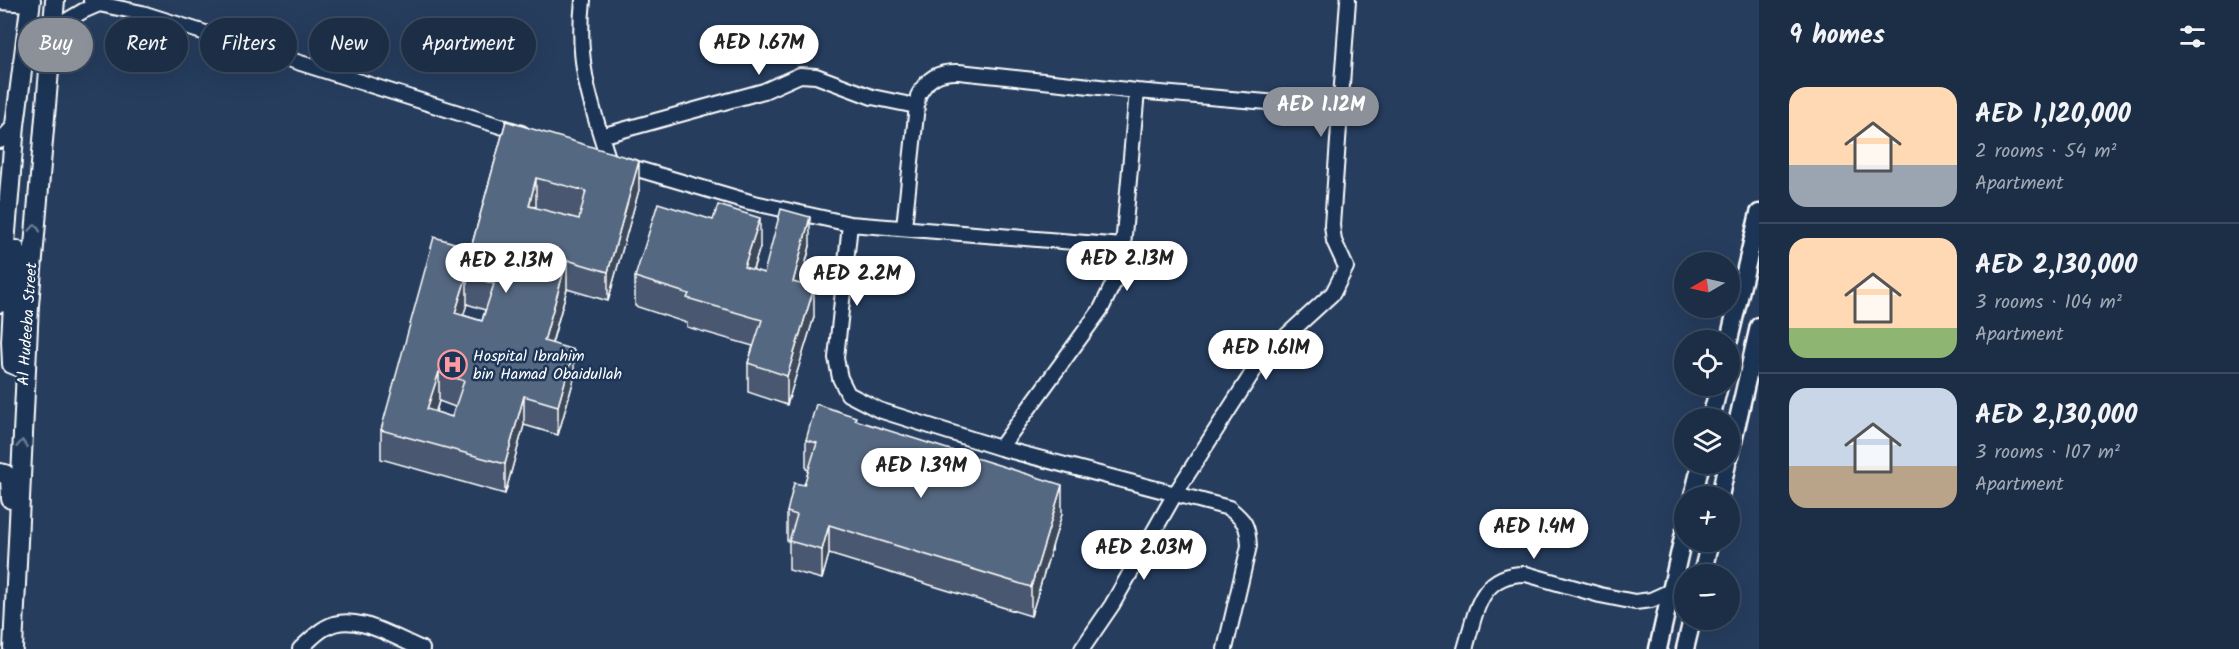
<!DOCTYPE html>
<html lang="en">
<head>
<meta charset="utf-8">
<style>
	:root { --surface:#1c2e46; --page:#293a51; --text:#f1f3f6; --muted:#a0a8b3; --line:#3a4a5f; --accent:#8c9099 }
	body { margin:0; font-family:Kalam,sans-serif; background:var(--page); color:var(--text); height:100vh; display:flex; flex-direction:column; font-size:22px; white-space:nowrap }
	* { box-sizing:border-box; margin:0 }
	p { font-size:20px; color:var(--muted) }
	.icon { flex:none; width:33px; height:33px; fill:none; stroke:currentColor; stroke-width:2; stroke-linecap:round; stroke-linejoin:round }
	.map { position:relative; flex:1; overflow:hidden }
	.details { display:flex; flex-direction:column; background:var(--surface); width:480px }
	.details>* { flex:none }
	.banner { position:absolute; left:18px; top:18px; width:570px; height:54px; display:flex; gap:12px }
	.needle { width:39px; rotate:261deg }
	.buttons { position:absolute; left:1674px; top:252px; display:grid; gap:12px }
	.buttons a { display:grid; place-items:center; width:66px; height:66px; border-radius:50%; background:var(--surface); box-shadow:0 6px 24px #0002,0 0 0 2px var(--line); font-size:30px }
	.price { position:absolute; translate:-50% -51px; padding:0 14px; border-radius:21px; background:#fff; color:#222; font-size:20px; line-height:39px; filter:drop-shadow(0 2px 3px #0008) }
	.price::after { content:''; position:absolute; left:50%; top:36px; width:18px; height:14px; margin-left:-9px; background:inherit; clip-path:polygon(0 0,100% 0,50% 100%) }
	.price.on { background:var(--accent); color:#fff }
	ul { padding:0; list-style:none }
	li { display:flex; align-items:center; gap:18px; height:150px; padding:0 30px }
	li+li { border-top:2px solid var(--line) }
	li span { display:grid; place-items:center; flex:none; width:168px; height:120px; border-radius:18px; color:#555 }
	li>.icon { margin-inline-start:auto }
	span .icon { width:72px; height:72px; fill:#fffc; stroke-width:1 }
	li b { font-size:26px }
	h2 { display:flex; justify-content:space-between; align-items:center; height:72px; padding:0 30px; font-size:26px }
	.pill { padding:0 21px; border-radius:27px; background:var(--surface); box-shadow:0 6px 24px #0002,0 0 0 2px var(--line); font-size:21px; line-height:54px }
	.pill.on { background:var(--accent); color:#fff }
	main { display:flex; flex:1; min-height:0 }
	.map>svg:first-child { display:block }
</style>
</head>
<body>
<main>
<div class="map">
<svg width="1759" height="649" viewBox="0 0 1759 649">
	<rect width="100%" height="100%" fill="#263d5e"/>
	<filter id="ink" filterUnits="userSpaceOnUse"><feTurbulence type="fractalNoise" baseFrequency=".0167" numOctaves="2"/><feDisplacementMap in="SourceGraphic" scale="12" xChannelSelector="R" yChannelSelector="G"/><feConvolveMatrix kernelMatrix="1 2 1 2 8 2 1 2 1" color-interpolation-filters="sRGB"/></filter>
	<g filter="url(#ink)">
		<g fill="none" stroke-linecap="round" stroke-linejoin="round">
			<defs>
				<path id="minor" d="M91 0 99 4 142 13 522 133
					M583 0C576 63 590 102 609 161
					M0 2 30 4
					M51 30 83 11 99 4
					M601 136 764 91 800 75 816 76 872 97 916 106
					M0 141 15 125
					M624 165 750 202 850 224 1123 246
					M850 224 836 358 840 378 848 394 879 410 1000 448 1229 508C1245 521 1248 525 1249 546L1225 649
					M904 227 918 96C927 78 939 71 959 72L1137 91 1339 108
					M1000 448 1101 309 1116 278 1123 246 1137 91
					M300 649C308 642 316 633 325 628 353 610 395 638 422 649
					M1082 649 1112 605 1175 494 1262 358 1333 293 1346 267 1334 241 1332 225 1348 0
					M1465 649C1476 613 1479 573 1526 574L1600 595 1635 602 1651 600 1671 591"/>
				<path id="tertiary" d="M1729 340 1759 213
					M1711 418 1719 386
					M1730 455 1759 326
					M1693 496 1701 464
					M1720 496 1727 464
					M1702 574 1710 542
					M1658 649 1684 533
					M1685 649 1692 620"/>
				<path id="secondary" d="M16 250 11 341 12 364 19 367 25 356
					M0 303 15 125 31 0
					M0 473 5 474 10 479 11 499
					M13 649 29 305 55 0"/>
			</defs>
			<use href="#minor" stroke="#fff" stroke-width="18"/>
			<use href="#tertiary" stroke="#fff" stroke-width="21"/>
			<use href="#secondary" stroke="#fff" stroke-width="22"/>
			<use href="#minor" stroke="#1d3557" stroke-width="14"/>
			<use href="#tertiary" stroke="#1d3557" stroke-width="16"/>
			<use href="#secondary" stroke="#1d3557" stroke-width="18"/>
		</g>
		<path fill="#49596f" stroke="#fff" stroke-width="1.5" fill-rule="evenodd" d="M506 121 639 190 608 301 567 289 552 344 574 379 558 435 524 425 505 494 381 459V430L471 248ZM467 304 485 310 482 321 463 315ZM439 401 455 407 452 417 436 412Z
			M810 246 801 284 814 317 787 405 748 392V363L753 346 687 327V323L635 306V277L760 247 753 270 764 273Z
			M856 420 1062 514 1031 616 829 554 822 579 789 570V541H787V512L804 485 809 470 806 469V440Z"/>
		<path fill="#3c485a" stroke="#fff" stroke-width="1.5" d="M639 161V190L608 301V272Z
			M536 178V207L529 206Z
			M810 217V246L793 311V282Z
			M760 218V247L744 296V267Z
			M567 260V289L544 371V341Z
			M467 275V304L455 342V313Z
			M814 288V317L787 405V376Z
			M574 350V379L558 435V406Z
			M439 372V401L427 438V409Z
			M524 396V425L505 494V464Z
			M1062 485V514L1031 616V587Z
			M829 525V554L822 579V550Z"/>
		<path fill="#556781" stroke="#fff" stroke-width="1.5" fill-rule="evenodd" d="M506 121 639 161 608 272 567 260 544 341 574 350 558 406 524 396 505 464 381 430 434 237 471 248ZM536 178 586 191 579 219 529 206ZM467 275 494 284 482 321 455 313ZM439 372 464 381 452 417 427 409Z
			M658 203 713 220 718 205 760 218 744 267 764 273 781 209 810 217 793 282 814 288 787 376 748 363 762 320 687 298 689 294 635 277Z
			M816 404 856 417 855 420 1062 485 1031 587 829 525 822 550 789 541 797 515 787 512 794 483 804 485 817 443 806 440Z"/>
		<defs><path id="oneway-chevron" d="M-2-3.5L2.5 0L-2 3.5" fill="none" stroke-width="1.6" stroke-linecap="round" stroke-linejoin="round" transform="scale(1.5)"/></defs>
		<g stroke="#6c7c92">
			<use href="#oneway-chevron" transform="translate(35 228) rotate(-85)"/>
			<use href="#oneway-chevron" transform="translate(22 444) rotate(-87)"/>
		</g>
	</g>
	<defs>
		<symbol id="hospital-ring" viewBox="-11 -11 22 22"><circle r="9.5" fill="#1d3557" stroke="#ff9aa2" stroke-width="1.5"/><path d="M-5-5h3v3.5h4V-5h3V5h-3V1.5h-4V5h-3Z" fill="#ff9aa2"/></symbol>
	</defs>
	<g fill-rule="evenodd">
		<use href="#hospital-ring" x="436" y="348" width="33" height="33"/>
	</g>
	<g text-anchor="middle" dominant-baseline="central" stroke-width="5" stroke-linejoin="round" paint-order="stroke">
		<g font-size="16" fill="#fff" stroke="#1d3557">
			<text transform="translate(28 324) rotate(-86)">Al Hudeeba Street</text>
		</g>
		<g font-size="16" fill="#fff" stroke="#1d3557" text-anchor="start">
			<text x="473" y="356">Hospital Ibrahim<tspan x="473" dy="18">bin Hamad Obaidullah</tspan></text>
		</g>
	</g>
</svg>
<div class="buttons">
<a><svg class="needle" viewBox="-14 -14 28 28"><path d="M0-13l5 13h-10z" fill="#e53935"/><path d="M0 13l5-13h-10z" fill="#a0a8b3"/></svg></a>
<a><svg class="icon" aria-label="locate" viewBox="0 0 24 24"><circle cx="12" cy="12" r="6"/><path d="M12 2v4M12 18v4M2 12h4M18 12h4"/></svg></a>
<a><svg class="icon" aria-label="layers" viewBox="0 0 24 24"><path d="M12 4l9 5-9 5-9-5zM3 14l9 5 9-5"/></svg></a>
<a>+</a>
<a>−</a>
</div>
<b class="price" style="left:759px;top:76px">AED 1.67M</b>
<b class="price on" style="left:1321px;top:138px">AED 1.12M</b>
<b class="price" style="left:1127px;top:292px">AED 2.13M</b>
<b class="price" style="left:506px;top:294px">AED 2.13M</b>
<b class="price" style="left:857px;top:307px">AED 2.2M</b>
<b class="price" style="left:1266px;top:381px">AED 1.61M</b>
<b class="price" style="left:921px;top:499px">AED 1.39M</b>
<b class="price" style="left:1534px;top:560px">AED 1.4M</b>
<b class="price" style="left:1144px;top:581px">AED 2.03M</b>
<div class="banner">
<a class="pill on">Buy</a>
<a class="pill">Rent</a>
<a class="pill">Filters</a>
<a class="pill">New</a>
<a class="pill">Apartment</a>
</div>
</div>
<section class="details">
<h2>9 homes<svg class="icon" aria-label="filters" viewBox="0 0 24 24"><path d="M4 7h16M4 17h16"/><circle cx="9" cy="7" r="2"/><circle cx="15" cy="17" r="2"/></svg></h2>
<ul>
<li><span style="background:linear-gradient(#ffd9b3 65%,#9aa5b1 0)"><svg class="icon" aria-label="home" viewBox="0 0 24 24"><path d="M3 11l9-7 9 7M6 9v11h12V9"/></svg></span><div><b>AED 1,120,000</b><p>2 rooms · 54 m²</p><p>Apartment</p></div></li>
<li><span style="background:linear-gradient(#ffd9b3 75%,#8fb573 0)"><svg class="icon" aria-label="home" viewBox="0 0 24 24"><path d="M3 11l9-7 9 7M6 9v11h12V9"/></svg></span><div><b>AED 2,130,000</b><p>3 rooms · 104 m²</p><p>Apartment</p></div></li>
<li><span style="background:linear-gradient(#c9d6e8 65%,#b9a48a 0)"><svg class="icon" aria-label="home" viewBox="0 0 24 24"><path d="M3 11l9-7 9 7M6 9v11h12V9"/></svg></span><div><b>AED 2,130,000</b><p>3 rooms · 107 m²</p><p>Apartment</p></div></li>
</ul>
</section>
</main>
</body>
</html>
